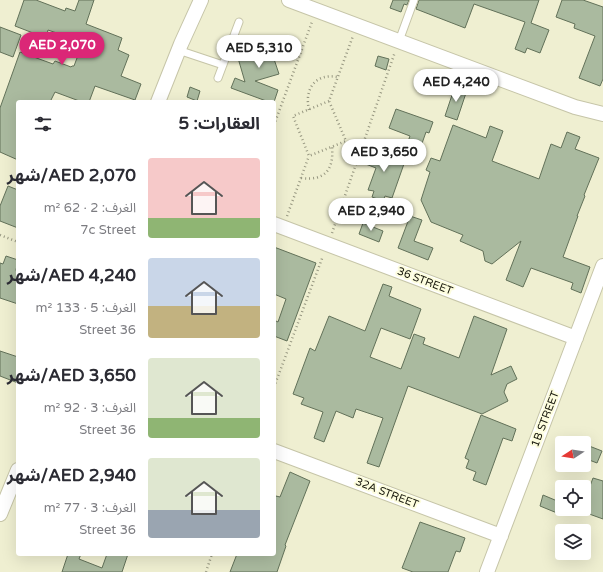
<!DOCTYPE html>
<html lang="ar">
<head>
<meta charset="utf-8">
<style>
	:root { --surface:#fff; --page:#f7f7f7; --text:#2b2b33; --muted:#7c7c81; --accent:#db2777 }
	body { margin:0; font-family:"Varela Round","Noto Sans Arabic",sans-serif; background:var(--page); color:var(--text); direction:rtl; height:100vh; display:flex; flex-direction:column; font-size:15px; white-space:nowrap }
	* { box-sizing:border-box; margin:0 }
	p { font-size:13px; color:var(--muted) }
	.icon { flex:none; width:22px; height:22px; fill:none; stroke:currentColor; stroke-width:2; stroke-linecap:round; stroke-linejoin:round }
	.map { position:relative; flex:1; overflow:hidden; direction:ltr }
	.sheet { position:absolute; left:16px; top:100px; width:260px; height:456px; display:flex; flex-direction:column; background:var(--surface); border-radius:4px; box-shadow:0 4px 16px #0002; direction:rtl }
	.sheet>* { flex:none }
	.needle { width:26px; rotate:258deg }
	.fabs { position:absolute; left:555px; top:436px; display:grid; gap:8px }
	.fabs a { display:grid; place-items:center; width:36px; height:36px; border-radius:4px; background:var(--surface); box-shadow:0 4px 16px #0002; font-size:20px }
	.price { position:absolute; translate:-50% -34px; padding:0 9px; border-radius:14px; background:#fff; color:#222; font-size:13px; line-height:26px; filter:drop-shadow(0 1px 2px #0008) }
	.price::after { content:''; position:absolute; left:50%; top:24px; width:12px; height:9px; margin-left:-6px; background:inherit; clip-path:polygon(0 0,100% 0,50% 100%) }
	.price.on { background:var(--accent); color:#fff }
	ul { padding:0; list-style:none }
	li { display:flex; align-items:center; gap:12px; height:100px; padding:0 16px }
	li span { display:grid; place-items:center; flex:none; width:112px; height:80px; border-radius:4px; color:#555 }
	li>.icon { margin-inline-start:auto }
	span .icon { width:48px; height:48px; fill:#fffc; stroke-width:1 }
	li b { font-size:17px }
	h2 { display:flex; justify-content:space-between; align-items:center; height:48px; padding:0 16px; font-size:17px }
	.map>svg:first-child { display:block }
</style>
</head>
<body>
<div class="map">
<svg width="603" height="572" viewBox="0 0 603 572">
	<rect width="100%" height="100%" fill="#efefd1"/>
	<path fill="#aaba9f" stroke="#627159" d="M24 0H36L65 11 66 8 75 11 79 0H94L86 24 122 38 118 50 129 55 121 76 141 84 135 100 95 86 89 102H82L55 92 50 102H18V160L0 152V108L20 52 53 64 55 61 71 67 72 66H74L83 42 48 30 46 38 15 26Z
		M393 0H409L407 5 404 4 401 12 390 8Z
		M419 0H539L531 23 549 30 540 53 527 48 525 53 515 49 525 22 474 4 465 28 416 9Z
		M562 0H583L603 7V79L600 86 579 78 595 36 574 28 575 24 556 17Z
		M0 27 21 35 13 57 0 52Z
		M277 36 283 57 274 59 279 74 255 81 278 90 274 102H269L231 88 235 78 245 82 238 58 251 54 247 42 261 38 262 41Z
		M378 56 389 59 386 70 375 66Z
		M455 86 467 90 457 120 445 116Z
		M190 87 200 91 197 101 187 97Z
		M396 109 433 122 429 133 426 132 420 149 407 144 410 136 389 128Z
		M453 125 486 138 490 126 503 131 492 161 539 179 551 144 561 148 567 132 580 137 575 149 599 158 584 195 585 196 577 216H578L563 257 590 267 581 293 571 289 573 283 531 268 523 287 506 280 521 241 492 264 485 261 483 251 460 241 463 235 431 222 421 200 430 172 426 170 431 158 440 161Z
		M368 148 405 161 392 198 385 196 383 201 372 197 374 191 368 190 376 168 363 163Z
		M8 186 18 190V228L0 221V206Z
		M410 216 422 220 414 241 433 248 428 260 398 248Z
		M363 223 383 231 379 242 359 234Z
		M274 247 316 263 287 341 274 336V320L278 322 286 299 274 294Z
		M6 256 18 260 16 270 18 275V304L0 298V263L3 264Z
		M383 284 392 287 389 296 421 309 410 339 381 328 370 357 401 369 414 334 425 338 423 344 459 358 474 316 507 329 491 375 511 366 517 379 507 384 504 392 508 401 482 414 408 386 379 467 367 463 383 418 356 409 353 418 336 411 324 442 314 438 323 412 301 404 304 398 293 394 310 348 315 351 329 316 365 331Z
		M0 351 18 357V383L0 376Z
		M481 415 516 429 512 441 503 438 486 485 473 480 476 472 466 468 469 460 465 458Z
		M584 444 602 451 597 463 584 458Z
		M290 472 310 481 285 545 286 546 277 572H230L237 554H274V501L276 496 280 497Z
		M593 478 603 481V519L581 511V509H584V502Z
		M543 495 562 503V515L540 506Z
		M420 522 465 538 460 552 456 551 448 572H413L402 568Z
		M68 554H81L79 559 102 568 107 554H128L122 572H62Z"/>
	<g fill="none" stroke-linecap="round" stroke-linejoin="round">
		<defs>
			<path id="service" d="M399 41 414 0
				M178 50 223 65
				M218 78 239 22"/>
			<path id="minor" d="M289 0 575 107 603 114
				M158 102 181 44 201 0
				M274 224 576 338
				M274 451 501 536
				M0 514 18 470
				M487 572 603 266"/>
		</defs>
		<use href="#service" stroke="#c6c5a8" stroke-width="9"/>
		<use href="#minor" stroke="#c6c5a8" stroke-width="16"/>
		<path stroke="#979781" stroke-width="2.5" stroke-dasharray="1 3" stroke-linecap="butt" d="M329 101 293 116 309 156 346 141 329 101 353 36
			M309 110C304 88 316 73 338 77
			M274 125 312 22
			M301 178C325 181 334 170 332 147
			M287 216 309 156
			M332 233 395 52
			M0 235 18 242
			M274 387 323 256
			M206 572 212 554"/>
		<use href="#service" stroke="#fff" stroke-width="7"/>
		<use href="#minor" stroke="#fff" stroke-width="14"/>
	</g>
	<g text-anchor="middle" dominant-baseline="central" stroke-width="4" stroke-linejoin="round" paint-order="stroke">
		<g font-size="11" fill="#18180d" stroke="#fdfdde">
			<text transform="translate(425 281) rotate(21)">36 STREET</text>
			<text transform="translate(545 419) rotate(-69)">1B STREET</text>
			<text transform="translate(387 493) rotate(21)">32A STREET</text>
		</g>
	</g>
</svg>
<div class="fabs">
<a><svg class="needle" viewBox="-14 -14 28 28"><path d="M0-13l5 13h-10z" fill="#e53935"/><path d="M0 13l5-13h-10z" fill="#7c7c81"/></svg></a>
<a><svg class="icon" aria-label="locate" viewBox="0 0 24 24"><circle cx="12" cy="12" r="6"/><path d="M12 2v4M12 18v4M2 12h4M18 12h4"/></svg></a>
<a><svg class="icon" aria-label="layers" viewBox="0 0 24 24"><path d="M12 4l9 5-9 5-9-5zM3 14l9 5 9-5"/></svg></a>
</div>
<b class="price on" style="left:62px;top:66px">AED 2,070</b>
<b class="price" style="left:259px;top:69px">AED 5,310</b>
<b class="price" style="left:456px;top:103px">AED 4,240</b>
<b class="price" style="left:384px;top:173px">AED 3,650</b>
<b class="price" style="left:371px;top:232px">AED 2,940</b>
<section class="sheet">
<h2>العقارات: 5<svg class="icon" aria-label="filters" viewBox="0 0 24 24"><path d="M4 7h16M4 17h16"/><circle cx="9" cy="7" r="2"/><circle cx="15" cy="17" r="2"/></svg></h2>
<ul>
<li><span style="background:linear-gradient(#f6c9c9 75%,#8fb573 0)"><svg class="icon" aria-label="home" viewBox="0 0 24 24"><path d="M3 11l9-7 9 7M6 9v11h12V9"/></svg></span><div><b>AED 2,070/شهر</b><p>الغرف: 2 · 62 m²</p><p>7c Street</p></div></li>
<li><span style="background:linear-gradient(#c9d6e8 60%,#c2b280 0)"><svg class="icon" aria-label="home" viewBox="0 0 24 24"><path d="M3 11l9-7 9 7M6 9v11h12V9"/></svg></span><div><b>AED 4,240/شهر</b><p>الغرف: 5 · 133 m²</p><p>36 Street</p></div></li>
<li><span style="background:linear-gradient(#dfe7d0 75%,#8fb573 0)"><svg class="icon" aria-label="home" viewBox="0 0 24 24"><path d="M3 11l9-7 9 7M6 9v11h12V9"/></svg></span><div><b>AED 3,650/شهر</b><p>الغرف: 3 · 92 m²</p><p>36 Street</p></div></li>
<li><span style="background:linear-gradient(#dfe7d0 65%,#9aa5b1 0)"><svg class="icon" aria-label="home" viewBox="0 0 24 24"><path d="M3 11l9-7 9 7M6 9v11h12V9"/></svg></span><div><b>AED 2,940/شهر</b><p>الغرف: 3 · 77 m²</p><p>36 Street</p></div></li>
</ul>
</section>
</div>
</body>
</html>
